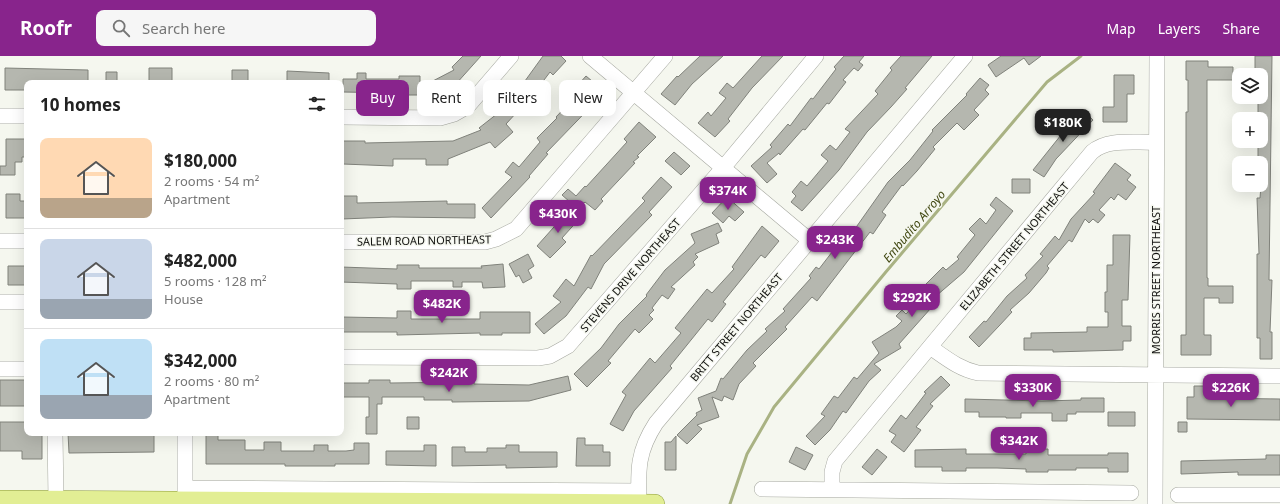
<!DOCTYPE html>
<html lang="en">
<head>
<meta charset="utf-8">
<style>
	:root { --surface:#fff; --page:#f6f6f6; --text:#222; --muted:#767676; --line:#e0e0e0; --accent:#88248c }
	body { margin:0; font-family:"Noto Sans",sans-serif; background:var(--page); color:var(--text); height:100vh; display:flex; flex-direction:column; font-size:15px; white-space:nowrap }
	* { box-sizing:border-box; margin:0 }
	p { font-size:13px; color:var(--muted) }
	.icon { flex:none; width:22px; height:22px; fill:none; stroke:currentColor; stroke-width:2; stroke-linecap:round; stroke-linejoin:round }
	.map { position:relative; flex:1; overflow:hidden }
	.sheet { position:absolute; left:24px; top:24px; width:320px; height:356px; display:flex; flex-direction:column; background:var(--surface); border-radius:8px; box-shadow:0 4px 16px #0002 }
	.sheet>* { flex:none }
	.top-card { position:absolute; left:356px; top:24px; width:380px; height:36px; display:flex; gap:8px }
	.fabs { position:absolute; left:1232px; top:12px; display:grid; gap:8px }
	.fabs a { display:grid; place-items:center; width:36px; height:36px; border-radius:8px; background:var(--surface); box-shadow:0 4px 16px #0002; font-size:20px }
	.price { position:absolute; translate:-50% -34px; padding:0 9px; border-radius:8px; background:var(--accent); color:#fff; font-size:13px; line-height:26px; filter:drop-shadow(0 1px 2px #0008) }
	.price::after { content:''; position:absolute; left:50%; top:24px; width:12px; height:9px; margin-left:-6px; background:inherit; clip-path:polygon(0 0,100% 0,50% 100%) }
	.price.on { background:#222; color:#fff }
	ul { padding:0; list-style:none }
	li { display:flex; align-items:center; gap:12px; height:100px; padding:0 16px }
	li+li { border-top:1px solid var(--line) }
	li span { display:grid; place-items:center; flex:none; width:112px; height:80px; border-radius:8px; color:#555 }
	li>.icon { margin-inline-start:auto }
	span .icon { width:48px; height:48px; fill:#fffc; stroke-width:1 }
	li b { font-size:17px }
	h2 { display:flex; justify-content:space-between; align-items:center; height:48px; padding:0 16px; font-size:17px }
	.tag { padding:0 14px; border-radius:8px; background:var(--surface); box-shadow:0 4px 16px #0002; font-size:14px; line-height:36px }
	.tag.on { background:var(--accent); color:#fff }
	header { display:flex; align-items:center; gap:24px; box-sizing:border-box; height:56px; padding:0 20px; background:var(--accent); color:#fff }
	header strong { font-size:19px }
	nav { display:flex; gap:22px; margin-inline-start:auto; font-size:14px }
	.search { width:280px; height:36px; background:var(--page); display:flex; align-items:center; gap:10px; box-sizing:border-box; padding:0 14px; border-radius:8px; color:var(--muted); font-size:15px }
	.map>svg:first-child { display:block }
</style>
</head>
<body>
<header>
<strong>Roofr</strong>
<div class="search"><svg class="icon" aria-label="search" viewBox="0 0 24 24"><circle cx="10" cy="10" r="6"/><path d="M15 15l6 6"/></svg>Search here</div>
<nav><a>Map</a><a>Layers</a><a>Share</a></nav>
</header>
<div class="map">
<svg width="1280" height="448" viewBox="0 0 1280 448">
	<rect width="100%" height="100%" fill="#f5f7ef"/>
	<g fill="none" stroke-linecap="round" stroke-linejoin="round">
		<path stroke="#a9b283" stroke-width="3" d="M730 448 747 398 774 351 885 217 1047 26 1081 0"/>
	</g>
	<path fill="#b5b7af" stroke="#80827b" d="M463 0H481L455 29 435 39 429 27 454 14 452 11Z
		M543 0H561L566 5 553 19 550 16 535 36 540 39 523 60 518 55 506 68 513 76 495 92 490 86 448 103V109H426V103H393V110L343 108V85H365V87L453 85 481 74 479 72 502 54 499 51 515 34 517 36Z
		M700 0H723L692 28 675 49 661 38 677 20 678 21Z
		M762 0H783L752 32 728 63 730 65 715 81 698 67 708 56 711 60 726 42 719 37 727 27 733 32Z
		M844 0H864L859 6 863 9 858 15 854 12 843 24 846 26 829 48 827 47 805 74 803 73 780 99 779 97 767 107 777 118 767 127 751 110 772 91 770 89 788 68 790 70 811 42 813 43 836 13 834 11Z
		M901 0H932L905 32 907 33 891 51 867 76 839 114 802 155 791 146 796 140 792 136 801 125 807 130 828 105 821 99 830 89 836 94 850 76 845 73 878 38 875 35 892 14 890 12Z
		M1001 0H1041L1029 9 1024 2 996 21 988 9Z
		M1255 0H1272L1269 224H1272L1270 276H1272V303H1260V282H1257V198H1259L1257 142H1260L1261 129V107H1258V87H1261V63H1258V41H1261V19H1255Z
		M1186 5H1208V11H1233V24H1207V222H1208V230H1233V247H1219V242H1204V279H1211V299H1181V279H1186V56H1188V24H1186Z
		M5 12 88 14V27H27V34H5Z
		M149 12H172V27H149Z
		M232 14H248V27H232Z
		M287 15 329 17V27H287Z
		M106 16H117V27H106Z
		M357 17H366V23H399V20H420V39H399V37L343 36V23H357Z
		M1114 19H1134V38H1127V66H1103V51H1114Z
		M586 20 605 36 546 97 548 98 529 120 530 121 491 162 482 152 512 121 505 116 513 106 519 111 540 86 537 82 557 62 556 61 573 43 569 39Z
		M980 22 989 29 985 34 989 38 974 54 979 59 964 74 957 67 933 91 935 93 917 115 903 130 902 129 882 156 886 159 873 178 870 176 817 245 812 241 785 271 787 273 753 307 756 310 739 328 733 344 724 340 722 345 712 341 719 361 697 369 702 373 687 388 677 379 697 359 696 357 702 354 698 342 716 335 721 322 723 323 747 294 767 275 765 273 785 255 783 253 811 222 809 220 816 211 819 213 849 174 852 177 888 126 910 104 933 75 932 74 967 39 966 38Z
		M1084 55 1093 64 1056 103 1044 121 1033 114 1061 79Z
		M639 66 656 81 637 100 639 101 633 106 635 107 601 143 603 145 595 154 585 146 578 153 562 139 568 133 576 140 585 130 586 131 627 86 624 83Z
		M6 83H27V101H22V106H15V119H0V110H6Z
		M674 96 690 110 681 119 665 105Z
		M1115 107 1131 119 1127 124 1136 131 1126 144 1118 138 1114 144 1111 141 1099 154 1105 159 1098 167 1093 163 1089 167 1085 163 1072 186 1069 184 1047 210 1049 212 1046 217 1029 237 1010 254 1012 256 999 270 979 291 969 281 984 265 986 266 1007 240 1027 222 1025 219 1043 200 1040 198 1055 180 1059 184 1071 163 1095 137 1093 136Z
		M661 121 672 131 649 156 652 159 604 208 591 233 588 231 566 260 544 278 535 268 561 246 553 240 566 223 574 230 591 199 592 200 645 145 642 142Z
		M1012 123H1030V137H1012Z
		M6 138H20V145H27V162H6Z
		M342 140H357V147L447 145V148H475V162L392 161 342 163Z
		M727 141 744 156 735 165 729 160 723 167 712 157Z
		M996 141 1013 155 964 216 936 240 939 243 899 288 901 292 874 308 881 314 869 325 846 357 843 355 830 374 815 389 806 380 825 360 821 358 834 340 838 342 854 321 857 323 879 297 872 286 896 271 902 265 896 260 902 254 906 258 918 245 913 241 943 211 946 214 959 203 957 201 975 179 969 173 980 162 986 168 996 154 990 149Z
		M570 153 580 162 562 182 566 186 550 202 537 190Z
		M718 167 722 175 716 178 719 187 695 198 698 201 693 206 695 209 671 231 675 233 668 243 662 239 652 252 654 254 649 259 653 263 639 277 635 273 608 305 611 307 587 331 574 318 601 292 619 268 647 240 646 239 665 214 695 187 691 178Z
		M762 170 779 185 765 202 761 199 723 246 726 248 712 266 708 263 670 310 672 312 634 355 623 375 610 368 626 339 622 336 650 302 655 307 681 277 675 272 707 233 712 237 734 213 732 211Z
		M1113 179H1130L1128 244H1122V270H1131V285H1123V294L1053 296V294H1024V282H1031V277L1087 276V271H1108V256H1105V236H1107V209H1113Z
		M528 198 534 210 528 214 532 222 523 227 519 219 516 221 509 208Z
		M503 208 505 231 483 232 482 226H462V231H453V225H411V233H397V228L341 226V211L397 213V209H419V212H482L481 210Z
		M8 210H27V229H8Z
		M397 255H411V263H480V256H530V277H502V279H480V277L397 279V276H341V261L397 262Z
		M568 320 571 334 529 345 452 346V344H424V341H382V348H377V378H366V361H369V341H341V327H369V324H390V327L474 326V328L529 329Z
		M941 320 950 329 930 348 933 350 916 371 921 374 904 396 891 386 896 379 889 375 901 359 906 363 926 337 924 336Z
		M0 324H27V350H0Z
		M1194 330H1206V342L1280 343V364L1187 363V341H1194Z
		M1081 342H1104V356H1076V358H1067V365H1052V357H1021V362H1006V361H979V356H965V343L1042 345 1081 344Z
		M1108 356H1135V370H1108Z
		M407 361H419V373H407Z
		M0 366H27V377H42V403H22V395H0Z
		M1178 366H1187V376H1178Z
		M68 377H154V396L69 397Z
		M206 377H218V384H245V394H264V386H281V395H314V389H328V395H346L354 394V387H369V408H335V410H285V408H206Z
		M676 380V414H665V386H671Z
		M577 382H585V389H603V396H610V410H576Z
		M424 389H436V410L386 409V395H424Z
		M506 389H519V396H557V411L506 412V409L452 410V391H465V396H487V392H506Z
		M796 391 813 399 805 414 789 406Z
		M877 393 887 401 872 419 862 411Z
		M966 393V398H1026V393H1048V399H1108V397H1128V416H1108V412H1076V414H1048V416H1026V413L997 412H966V415H942V411H915V394Z
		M1266 399H1280V419H1238V416L1181 418V405L1266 403Z"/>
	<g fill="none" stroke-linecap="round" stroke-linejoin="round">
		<defs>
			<path id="minor" d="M590 0 809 184
				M0 60H27
				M341 61 440 62 454 58 468 50 511 0
				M0 185H27
				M341 186H485L496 183 516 173 665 0
				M0 246H27
				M930 291C946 302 959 313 978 317L1280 320
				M341 301 538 302 550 300 568 290 723 112 816 0
				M0 313H27
				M55 377 56 444
				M185 432 639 435
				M762 433 1131 437
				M832 433V416L835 405 1092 96C1108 82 1135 87 1156 86
				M1178 439H1280
				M185 442V377
				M639 448C638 414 637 396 656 367L965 0
				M1155 448 1157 0"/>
			<path id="major" d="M0 444 655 448"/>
		</defs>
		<use href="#minor" stroke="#a6a8a0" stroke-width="16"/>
		<use href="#major" stroke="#8c9a37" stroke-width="20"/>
		<use href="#minor" stroke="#fff" stroke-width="15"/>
		<use href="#major" stroke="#e2ee94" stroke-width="19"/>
	</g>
	<g text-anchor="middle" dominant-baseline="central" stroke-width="3" stroke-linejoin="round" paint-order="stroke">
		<g font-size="11" fill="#11110f" stroke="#f5f7ef">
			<text transform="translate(424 184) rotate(-1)">SALEM ROAD NORTHEAST</text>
			<text transform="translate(1014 190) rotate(-50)">ELIZABETH STREET NORTHEAST</text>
			<text transform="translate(630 219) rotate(-49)">STEVENS DRIVE NORTHEAST</text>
			<text transform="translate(1155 224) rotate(-90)">MORRIS STREET NORTHEAST</text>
			<text transform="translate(736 271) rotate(-50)">BRITT STREET NORTHEAST</text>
		</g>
		<g font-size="12" font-style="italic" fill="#434a14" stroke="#f5f7ef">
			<text transform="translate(914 170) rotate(-50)">Embudito Arroyo</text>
		</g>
	</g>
</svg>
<div class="fabs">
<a><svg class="icon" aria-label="layers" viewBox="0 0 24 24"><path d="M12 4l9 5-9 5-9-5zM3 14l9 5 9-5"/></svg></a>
<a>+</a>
<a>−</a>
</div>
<b class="price on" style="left:1063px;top:87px">$180K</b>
<b class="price" style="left:728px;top:155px">$374K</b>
<b class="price" style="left:558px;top:178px">$430K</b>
<b class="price" style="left:835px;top:204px">$243K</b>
<b class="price" style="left:912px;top:262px">$292K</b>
<b class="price" style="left:442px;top:268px">$482K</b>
<b class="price" style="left:449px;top:337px">$242K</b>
<b class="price" style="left:1033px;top:352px">$330K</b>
<b class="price" style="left:1231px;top:352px">$226K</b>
<b class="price" style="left:1019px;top:405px">$342K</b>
<div class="top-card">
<a class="tag on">Buy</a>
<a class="tag">Rent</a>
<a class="tag">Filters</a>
<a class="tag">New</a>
</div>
<section class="sheet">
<h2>10 homes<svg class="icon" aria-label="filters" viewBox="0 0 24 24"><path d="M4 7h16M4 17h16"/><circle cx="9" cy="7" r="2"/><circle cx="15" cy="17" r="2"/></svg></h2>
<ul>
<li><span style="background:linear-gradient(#ffd9b3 75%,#b9a48a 0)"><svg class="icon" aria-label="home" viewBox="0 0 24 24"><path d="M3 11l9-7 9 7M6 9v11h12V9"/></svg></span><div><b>$180,000</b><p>2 rooms · 54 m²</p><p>Apartment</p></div></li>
<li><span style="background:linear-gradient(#c9d6e8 75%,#9aa5b1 0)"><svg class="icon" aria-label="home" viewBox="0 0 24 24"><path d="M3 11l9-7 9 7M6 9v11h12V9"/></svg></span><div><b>$482,000</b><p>5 rooms · 128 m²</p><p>House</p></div></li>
<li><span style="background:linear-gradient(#bfe0f5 70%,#9aa5b1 0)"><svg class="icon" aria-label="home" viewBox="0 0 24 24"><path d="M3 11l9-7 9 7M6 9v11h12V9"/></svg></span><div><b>$342,000</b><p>2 rooms · 80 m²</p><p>Apartment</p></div></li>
</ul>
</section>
</div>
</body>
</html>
